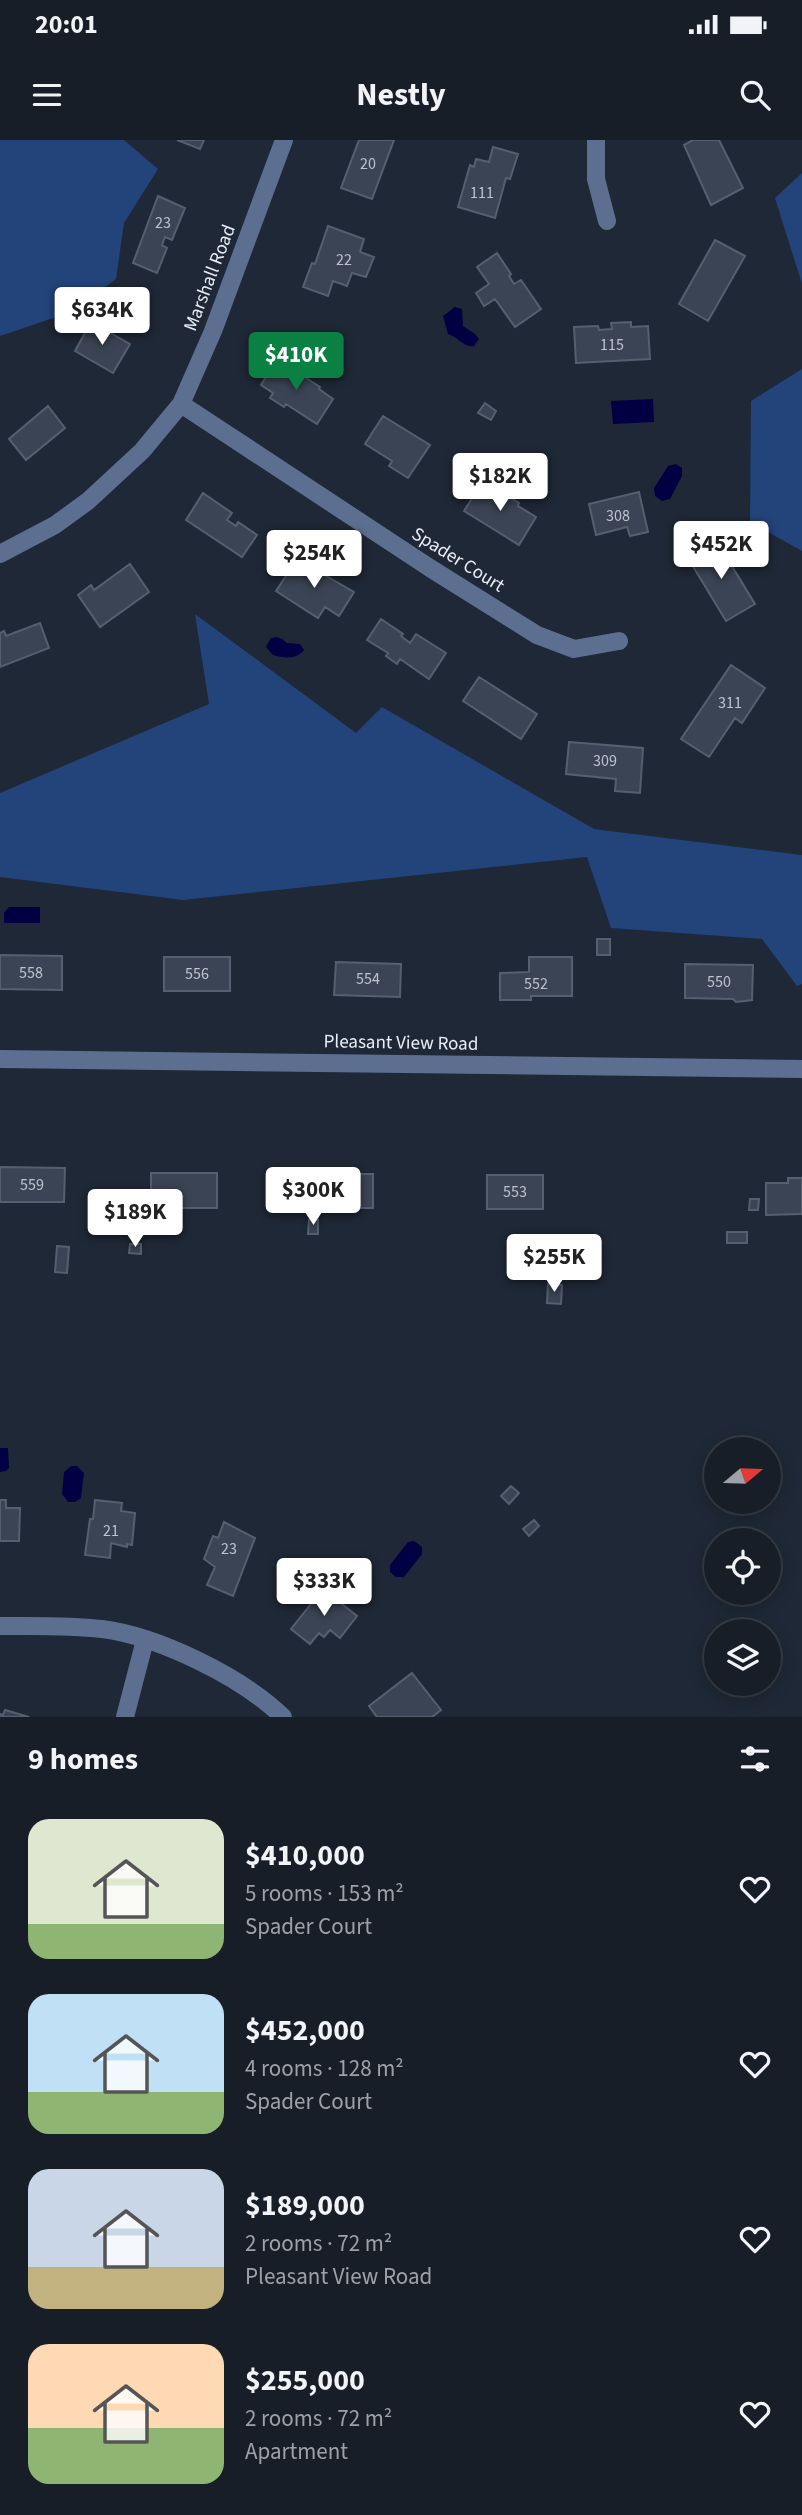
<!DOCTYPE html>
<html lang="en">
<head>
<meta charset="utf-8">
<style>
	:root { --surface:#171e28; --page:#202730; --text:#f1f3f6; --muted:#9ea2a8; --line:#363c45; --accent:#0b8043 }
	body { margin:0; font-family:"Source Sans 3",sans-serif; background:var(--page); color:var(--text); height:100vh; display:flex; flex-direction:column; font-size:26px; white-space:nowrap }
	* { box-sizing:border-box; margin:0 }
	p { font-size:23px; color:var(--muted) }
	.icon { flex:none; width:38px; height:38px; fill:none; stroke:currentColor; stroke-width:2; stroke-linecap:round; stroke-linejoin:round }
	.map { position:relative; height:1577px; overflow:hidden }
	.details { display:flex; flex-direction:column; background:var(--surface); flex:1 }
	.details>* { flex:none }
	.needle { width:46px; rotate:71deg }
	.fabs { position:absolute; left:704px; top:1297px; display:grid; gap:14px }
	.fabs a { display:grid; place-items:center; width:77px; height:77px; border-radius:50%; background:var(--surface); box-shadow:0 4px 18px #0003,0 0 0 2px var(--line); font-size:35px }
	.price { position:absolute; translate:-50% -60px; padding:0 16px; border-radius:7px; background:#fff; color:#222; font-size:23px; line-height:46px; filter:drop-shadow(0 2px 4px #0008) }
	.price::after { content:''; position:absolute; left:50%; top:42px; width:21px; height:16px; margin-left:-10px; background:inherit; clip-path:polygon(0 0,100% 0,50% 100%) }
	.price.current { background:var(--accent); color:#fff }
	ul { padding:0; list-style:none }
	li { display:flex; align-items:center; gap:21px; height:175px; padding:0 28px }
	li span { display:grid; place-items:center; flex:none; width:196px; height:140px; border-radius:21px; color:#555 }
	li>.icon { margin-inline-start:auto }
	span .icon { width:84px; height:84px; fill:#fffc; stroke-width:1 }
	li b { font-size:30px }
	h2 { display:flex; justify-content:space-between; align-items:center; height:84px; padding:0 28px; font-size:30px }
	.status { display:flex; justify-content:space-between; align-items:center; height:49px; padding:0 35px; background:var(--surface); direction:ltr }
	.status svg { height:19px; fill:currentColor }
	header { display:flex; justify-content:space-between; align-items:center; height:91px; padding:0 28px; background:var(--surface); font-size:32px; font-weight:700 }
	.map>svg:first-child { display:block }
</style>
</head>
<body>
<div class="status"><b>20:01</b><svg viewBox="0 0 49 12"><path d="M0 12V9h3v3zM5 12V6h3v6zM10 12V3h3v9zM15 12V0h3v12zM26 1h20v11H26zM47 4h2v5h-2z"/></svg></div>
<header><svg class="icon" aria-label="menu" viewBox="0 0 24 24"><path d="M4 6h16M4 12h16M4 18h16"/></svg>Nestly<svg class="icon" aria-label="search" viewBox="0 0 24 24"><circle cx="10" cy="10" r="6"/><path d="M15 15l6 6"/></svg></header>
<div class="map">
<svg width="802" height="1577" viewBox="0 0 802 1577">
	<rect width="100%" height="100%" fill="#1f2836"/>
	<path fill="#23437b" d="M0 0H124L158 29 124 83 116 139 71 172 0 196Z
		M802 33V144L775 58Z
		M802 229V411L750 382 751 261Z
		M195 474 356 593 382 567 594 689 802 715V844L797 846 762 799 611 788 587 717 183 760 0 737V653L209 564Z"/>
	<path fill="#000043" d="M455 167 462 169 463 186 475 194 479 199 474 206C464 208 458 197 448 194L443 176Z
		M653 259 654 282 613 284 611 261Z
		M676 324 682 328V336L670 359 662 361 655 356 654 348 668 326Z
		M277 497 282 499 287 503 300 504 304 510C297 520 283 518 273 515L266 507 271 498Z
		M9 767H40V783H4V773Z
		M0 1308H8L9 1328 6 1331 0 1332Z
		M71 1326H77L84 1333 81 1358 75 1362H68L62 1354 64 1332Z
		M414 1401 422 1407V1414L404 1437H396L390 1432V1425L408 1402Z"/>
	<path fill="#3b4454" stroke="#555f6f" stroke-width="2" d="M177 0H204L200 9Z
		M359 0H394L372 59 341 48Z
		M693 0H719L743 48 711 65 684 5Z
		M493 7 518 14 510 39 506 38 495 78 458 67 470 25 474 27 476 19 489 22Z
		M158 56 185 68 172 100 165 97 162 105 167 108 157 133 133 123Z
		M328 86 364 99 360 112 374 117 366 137 352 133 347 146 333 141 328 156 303 147 312 123 315 124Z
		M715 100 745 116 708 181 679 164Z
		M497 113 511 134 509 136 514 144 521 140 541 169 515 187 495 159 484 166 476 153 489 144 477 127Z
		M91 182 130 204 113 233 75 211Z
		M631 182V187L648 186 650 219 576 223 574 187 598 186 599 190 612 189 611 183Z
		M277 219 320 247 319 249 333 259 317 284 286 264 284 267 270 258 273 253 261 245Z
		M485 263 496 271 491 280 478 273Z
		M48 266 65 288 26 320 9 299Z
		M383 276 430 305 408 338 389 326 392 321 365 304Z
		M483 341 519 363 518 366 536 377 519 405 464 371Z
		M639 352 648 392 630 396 627 387 596 395 589 364Z
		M203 353 232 373 227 380 236 386 238 382 257 395 242 417 186 380Z
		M716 400 755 464 726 481 688 418Z
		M297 419 354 452 339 476 325 467 318 478 276 451Z
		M130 424 149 452 100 487 78 455 91 445 94 450Z
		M381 479 403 494 401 496 410 503 416 494 446 513 429 539 400 519 397 524 386 516 388 513 367 500Z
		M40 483 49 508 0 527V493L4 491 6 496Z
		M731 525 765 548 742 583 735 578 709 617 681 599Z
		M479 537 537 574 521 599 463 561Z
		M569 602 643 608 640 653 615 651 616 639 566 634Z
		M597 799H610V815H597Z
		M0 815 62 816V850L0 849Z
		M164 817H230V851H164Z
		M529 817H572V856H531V860H500V833L529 832Z
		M336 822 401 824 400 857 334 855Z
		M685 824 753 825 752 860 736 862 733 859 685 858Z
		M0 1027 65 1028 64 1062H0Z
		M151 1033H217V1068H151Z
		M313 1034H373V1068H313Z
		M487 1035H543V1069H487Z
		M788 1038H802V1074L766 1075V1043H788Z
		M750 1059H759L758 1070H749Z
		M309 1080H318V1094H308Z
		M727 1092H747V1103H727Z
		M130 1104H141V1114L129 1113Z
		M57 1106 69 1107 67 1133 55 1132Z
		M548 1144 562 1145 561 1164 547 1163Z
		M511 1346 519 1353 509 1364 501 1356Z
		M0 1360H6V1368H20L19 1401H0Z
		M95 1360 122 1363 121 1371 135 1373 132 1405 127 1404V1407L111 1403 110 1418 85 1415 90 1379H93Z
		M534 1380 539 1386 529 1396 523 1389Z
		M224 1382 255 1398 233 1456 207 1445 215 1427 204 1419 213 1396 218 1398Z
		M323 1449 357 1476 340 1498 330 1490 324 1497 319 1493 310 1504 291 1489Z
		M412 1533 441 1570 432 1577H377L369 1566Z
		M5 1570 29 1577H0V1574L3 1575Z"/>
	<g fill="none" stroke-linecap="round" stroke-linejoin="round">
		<path stroke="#5c6f90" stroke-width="18" d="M596 0V39L607 81
			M181 264 430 428 537 495 574 509 619 501
			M0 414 55 385 88 361 142 311 181 264 213 191 284 0
			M0 919 802 929
			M0 1486C34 1486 68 1485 102 1489 158 1496 242 1537 283 1577
			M125 1577 145 1500"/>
	</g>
	<g text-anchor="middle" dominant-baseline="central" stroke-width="5" stroke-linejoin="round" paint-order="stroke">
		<g font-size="16" fill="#bec4cf">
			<text x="368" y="24">20</text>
			<text x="482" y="53">111</text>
			<text x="163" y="83">23</text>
			<text x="344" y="120">22</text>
			<text x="612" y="205">115</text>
			<text x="618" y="376">308</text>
			<text x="730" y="563">311</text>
			<text x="605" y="621">309</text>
			<text x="31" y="833">558</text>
			<text x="197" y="834">556</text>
			<text x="368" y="839">554</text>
			<text x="719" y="842">550</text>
			<text x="536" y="844">552</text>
			<text x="32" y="1045">559</text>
			<text x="515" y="1052">553</text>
			<text x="111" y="1391">21</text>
			<text x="229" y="1409">23</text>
		</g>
		<g font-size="19" fill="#e9eef8" stroke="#1f2836">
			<text transform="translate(210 138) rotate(-69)">Marshall Road</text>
			<text transform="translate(458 420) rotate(32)">Spader Court</text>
			<text transform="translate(401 903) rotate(1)">Pleasant View Road</text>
		</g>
	</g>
</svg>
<div class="fabs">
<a><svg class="needle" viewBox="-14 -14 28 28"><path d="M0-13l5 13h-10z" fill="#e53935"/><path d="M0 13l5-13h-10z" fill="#9ea2a8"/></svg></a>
<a><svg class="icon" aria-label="locate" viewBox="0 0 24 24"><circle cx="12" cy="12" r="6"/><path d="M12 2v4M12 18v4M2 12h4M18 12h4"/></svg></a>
<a><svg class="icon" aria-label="layers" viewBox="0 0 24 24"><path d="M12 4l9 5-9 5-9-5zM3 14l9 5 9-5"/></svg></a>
</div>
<b class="price" style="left:102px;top:207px">$634K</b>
<b class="price current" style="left:296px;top:252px">$410K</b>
<b class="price" style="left:500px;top:373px">$182K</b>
<b class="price" style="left:721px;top:441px">$452K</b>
<b class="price" style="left:314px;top:450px">$254K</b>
<b class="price" style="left:313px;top:1087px">$300K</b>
<b class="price" style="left:135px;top:1109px">$189K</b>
<b class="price" style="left:554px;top:1154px">$255K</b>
<b class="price" style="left:324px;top:1478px">$333K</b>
</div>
<section class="details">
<h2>9 homes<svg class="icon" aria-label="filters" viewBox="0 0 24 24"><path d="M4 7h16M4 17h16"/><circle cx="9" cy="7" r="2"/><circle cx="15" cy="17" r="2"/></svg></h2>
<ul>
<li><span style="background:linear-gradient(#dfe7d0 75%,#8fb573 0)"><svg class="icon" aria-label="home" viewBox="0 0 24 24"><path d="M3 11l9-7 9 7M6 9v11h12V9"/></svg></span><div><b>$410,000</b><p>5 rooms · 153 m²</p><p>Spader Court</p></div><svg class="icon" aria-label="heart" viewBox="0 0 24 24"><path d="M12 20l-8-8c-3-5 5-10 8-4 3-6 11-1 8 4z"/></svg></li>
<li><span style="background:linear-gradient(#bfe0f5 70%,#8fb573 0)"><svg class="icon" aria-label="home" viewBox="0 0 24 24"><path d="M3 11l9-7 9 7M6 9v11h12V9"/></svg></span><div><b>$452,000</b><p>4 rooms · 128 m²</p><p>Spader Court</p></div><svg class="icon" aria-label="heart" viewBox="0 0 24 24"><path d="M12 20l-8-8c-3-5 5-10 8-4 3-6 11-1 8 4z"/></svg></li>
<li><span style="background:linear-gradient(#c9d6e8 70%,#c2b280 0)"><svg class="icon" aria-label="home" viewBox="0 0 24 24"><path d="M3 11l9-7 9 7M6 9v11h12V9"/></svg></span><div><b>$189,000</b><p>2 rooms · 72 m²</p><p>Pleasant View Road</p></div><svg class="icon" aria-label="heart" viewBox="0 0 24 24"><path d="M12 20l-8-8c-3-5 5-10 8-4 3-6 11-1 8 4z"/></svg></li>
<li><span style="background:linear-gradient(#ffd9b3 60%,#8fb573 0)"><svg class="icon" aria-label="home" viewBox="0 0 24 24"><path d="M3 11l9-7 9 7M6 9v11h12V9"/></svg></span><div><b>$255,000</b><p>2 rooms · 72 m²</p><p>Apartment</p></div><svg class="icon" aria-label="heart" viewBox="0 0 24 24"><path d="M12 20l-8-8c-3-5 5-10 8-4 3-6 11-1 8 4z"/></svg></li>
</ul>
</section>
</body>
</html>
